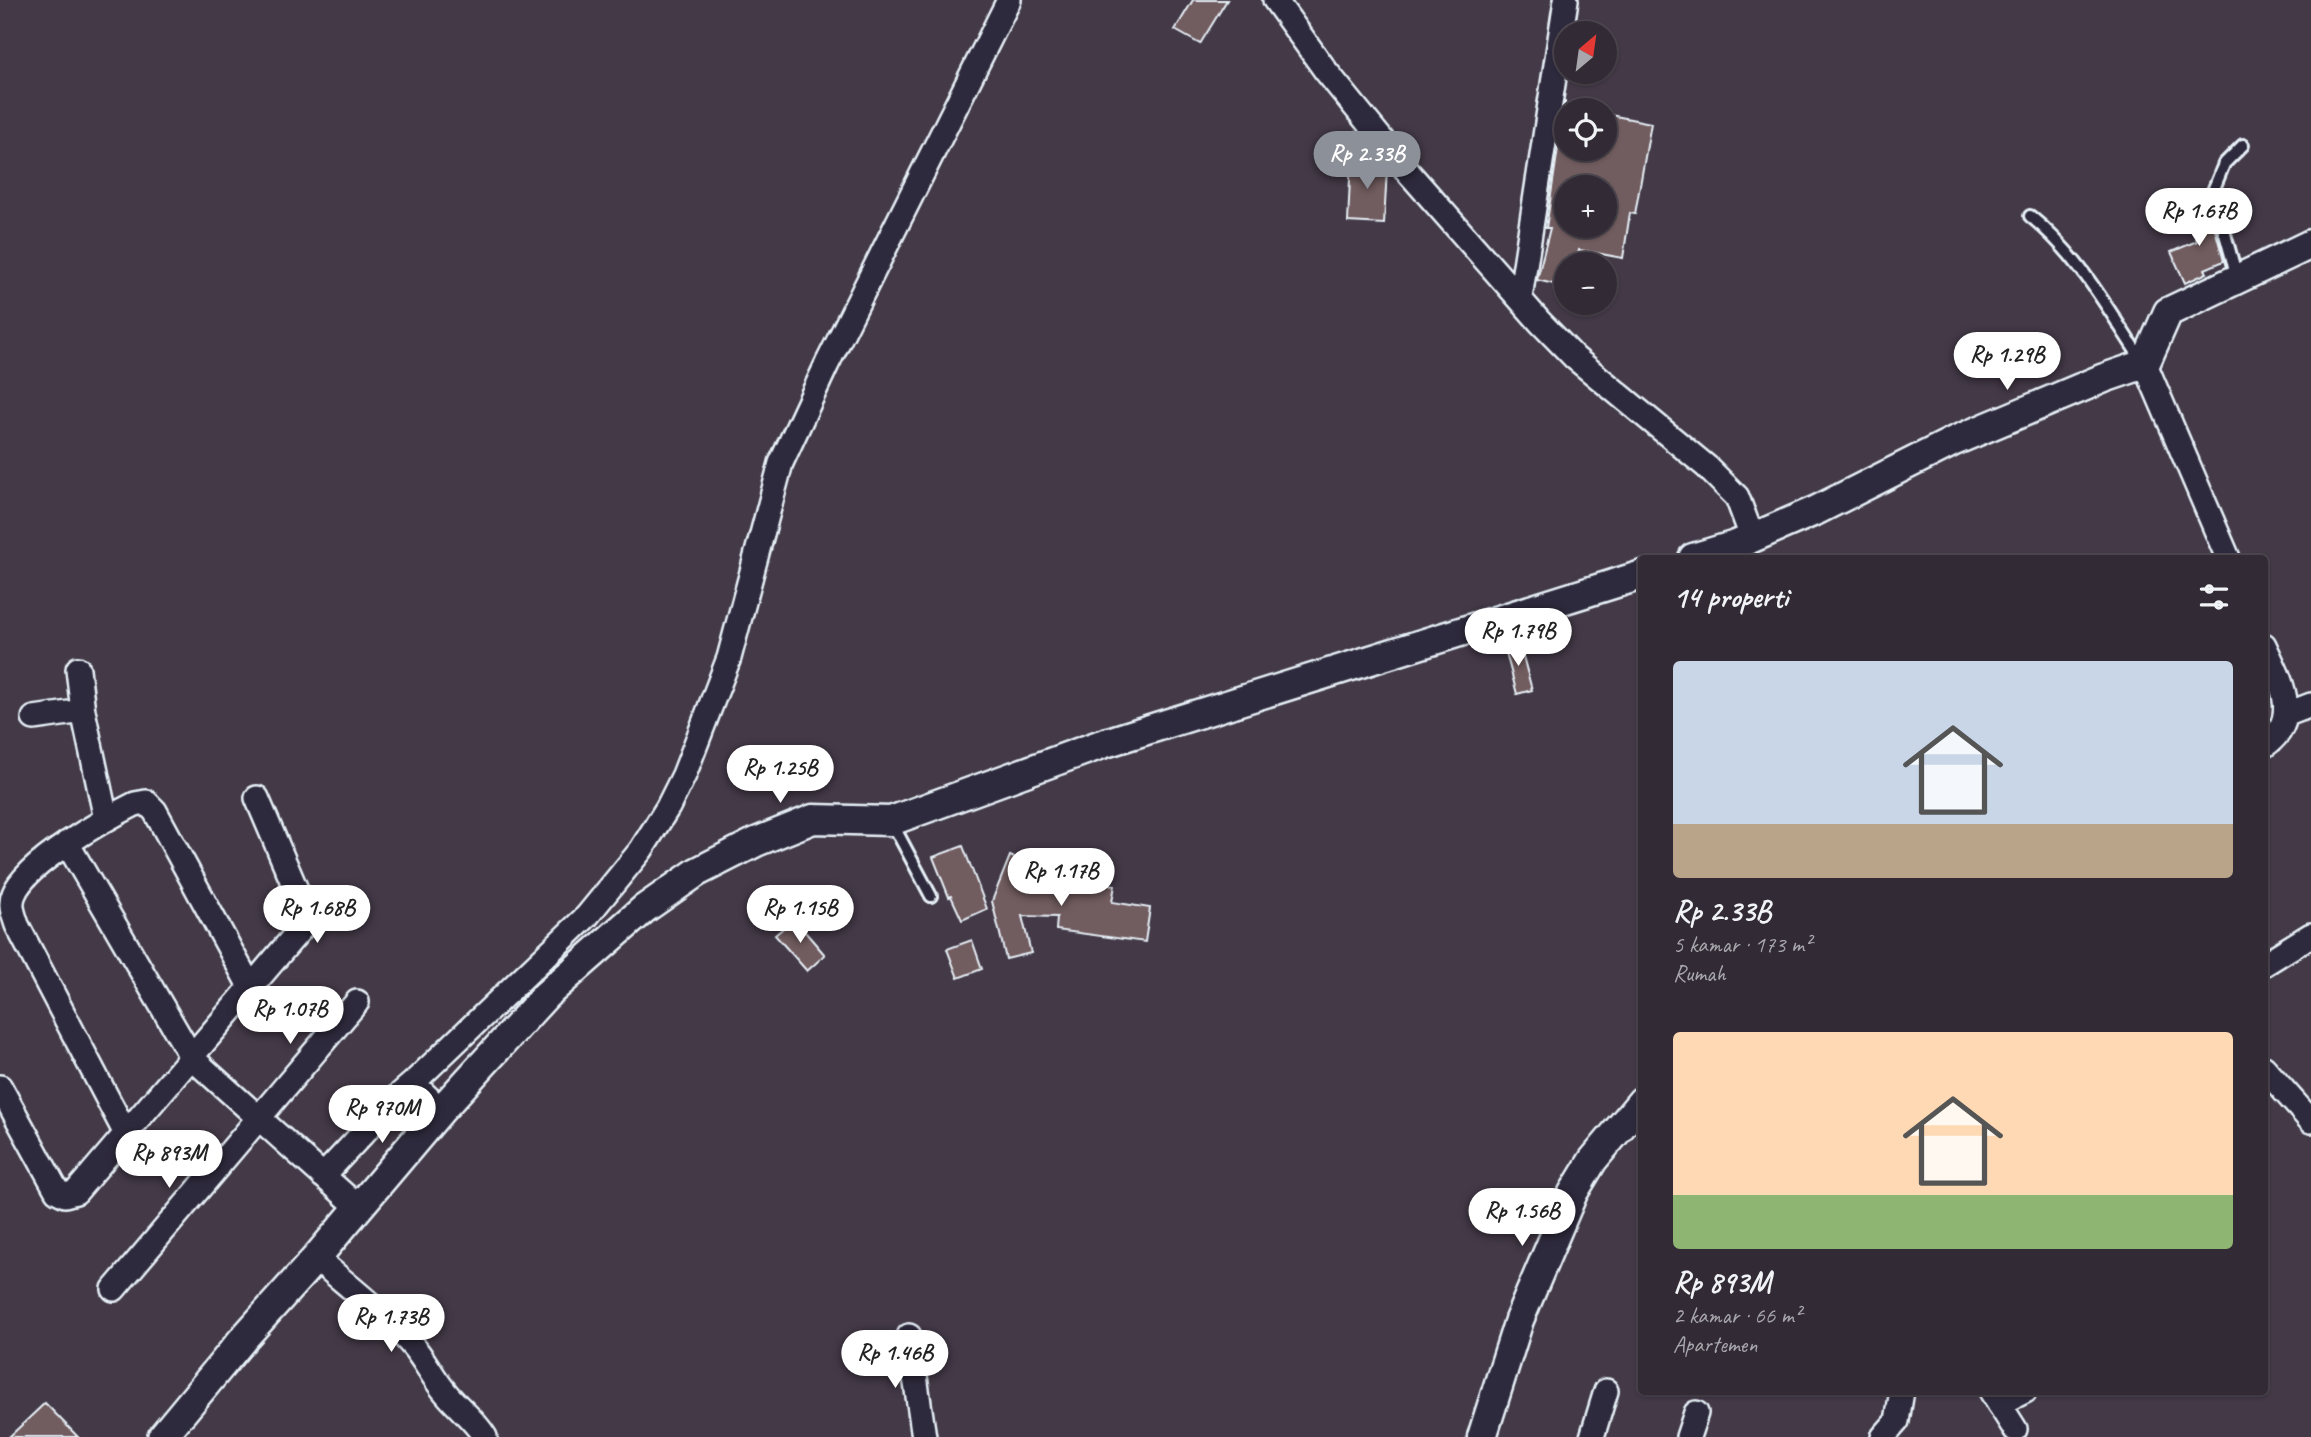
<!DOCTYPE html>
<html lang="id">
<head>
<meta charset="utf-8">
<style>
	:root { --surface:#322b35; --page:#3d3741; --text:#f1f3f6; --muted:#a8a7ad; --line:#4d4750; --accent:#8c9099 }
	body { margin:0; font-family:Caveat,sans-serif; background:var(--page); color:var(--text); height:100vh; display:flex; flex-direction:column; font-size:26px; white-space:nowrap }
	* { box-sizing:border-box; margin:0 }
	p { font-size:23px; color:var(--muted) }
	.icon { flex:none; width:38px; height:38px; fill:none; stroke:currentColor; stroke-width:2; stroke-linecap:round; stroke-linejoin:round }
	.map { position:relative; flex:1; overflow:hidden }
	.drawer { position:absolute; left:1638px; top:555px; width:630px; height:840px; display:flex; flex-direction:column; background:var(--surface); border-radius:7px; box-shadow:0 2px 5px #0004,0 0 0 2px var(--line) }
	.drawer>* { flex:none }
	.needle { width:46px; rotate:29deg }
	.controls { position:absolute; left:1554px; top:21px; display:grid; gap:14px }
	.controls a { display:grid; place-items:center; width:63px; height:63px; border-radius:50%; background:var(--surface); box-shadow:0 2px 5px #0004,0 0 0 2px var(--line); font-size:35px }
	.price { position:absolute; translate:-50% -60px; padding:0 16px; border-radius:24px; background:#fff; color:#222; font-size:23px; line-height:46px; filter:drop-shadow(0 2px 4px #0008) }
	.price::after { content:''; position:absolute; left:50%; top:42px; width:21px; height:16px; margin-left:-10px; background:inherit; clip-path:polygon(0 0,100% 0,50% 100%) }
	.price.current { background:var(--accent); color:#fff }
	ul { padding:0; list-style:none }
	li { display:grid; align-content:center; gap:14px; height:371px; padding:0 35px }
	li span { display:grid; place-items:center; height:217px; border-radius:7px; color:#555 }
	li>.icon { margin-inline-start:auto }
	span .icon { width:126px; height:126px; fill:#fffc; stroke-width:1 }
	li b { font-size:30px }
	h2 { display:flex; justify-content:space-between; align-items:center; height:84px; padding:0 35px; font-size:30px }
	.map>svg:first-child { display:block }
</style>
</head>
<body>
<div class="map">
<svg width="2311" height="1437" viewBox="0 0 2311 1437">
	<rect width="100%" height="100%" fill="#433947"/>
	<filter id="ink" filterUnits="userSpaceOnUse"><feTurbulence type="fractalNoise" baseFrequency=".0143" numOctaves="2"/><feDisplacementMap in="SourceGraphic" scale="14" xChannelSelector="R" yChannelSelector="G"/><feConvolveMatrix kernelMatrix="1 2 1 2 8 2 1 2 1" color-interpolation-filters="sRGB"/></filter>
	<g filter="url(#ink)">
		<path fill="#715b5f" stroke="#e8f1f8" stroke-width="2" fill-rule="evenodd" d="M1193 0H1227L1200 44 1175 30Z
			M1565 101 1566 149H1605V114L1651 123 1635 214 1630 213 1623 258 1579 250 1577 261 1566 259V287L1537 280 1550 228H1546ZM1566 187H1605V226H1566Z
			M1351 157 1380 159 1387 168 1384 224 1348 222Z
			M2209 208 2224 261 2205 269 2207 273 2185 283 2171 252 2197 241 2187 216Z
			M1519 641 1532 690 1517 694 1504 645Z
			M963 846 987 909 962 920 951 896 949 897 933 857Z
			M1010 856 1024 862 1021 870 1047 871V873L1115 885 1112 902 1150 908 1145 942 1056 930 1057 917 1022 916 1031 953 1006 959 992 901Z
			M794 919 825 955 807 971 775 935Z
			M972 940 982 969 958 978 947 949Z
			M45 1403 78 1437H9Z"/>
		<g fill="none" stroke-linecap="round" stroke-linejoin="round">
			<defs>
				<path id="service" d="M2030 216C2080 256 2108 310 2143 362
					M2237 277 2213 191 2224 164 2243 145
					M891 821 931 896"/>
				<path id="minor" d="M1275 0 1326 71 1409 173 1540 322 1575 358 1707 467 1737 497 1752 537
					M1520 298 1566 0
					M2145 364 2228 558
					M2264 645C2279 678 2304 719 2264 746
					M78 669 83 711
					M2285 715 2311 705
					M34 718 83 711 106 819
					M67 843 192 1058 358 1207
					M2264 964 2311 935
					M2264 1068 2311 1121
					M413 1083 587 916 641 850 668 807 684 775 729 658 781 463 827 364 1009 0
					M0 1087 57 1191 65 1195 76 1192 304 925 306 917 303 906 257 798
					M126 1134 17 925C14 915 9 905 14 894 26 863 105 819 135 804L146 802 155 811 251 988
					M323 1176 398 1096 413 1083 441 1110
					M316 1258C348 1286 384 1313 412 1345 425 1360 433 1378 446 1393 459 1409 474 1419 485 1437
					M114 1289 357 1002
					M909 1336 924 1437
					M1991 1391 2015 1429
					M1999 1404 2025 1391
					M1592 1437 1606 1391
					M1688 1437 1696 1413
					M1883 1437 1897 1421 1902 1391"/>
				<path id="tertiary" d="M1693 558 1736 545 1817 510 1954 441 2104 378 2145 364 2168 312 2311 244
					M162 1437 243 1339 316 1258 441 1110 546 995 644 909 697 872 756 842 813 819 891 821 1102 744 1642 575
					M1482 1437 1519 1320 1573 1193 1593 1160 1642 1101"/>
			</defs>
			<use href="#service" stroke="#e8f1f8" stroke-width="16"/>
			<use href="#minor" stroke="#e8f1f8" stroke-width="28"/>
			<use href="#tertiary" stroke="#e8f1f8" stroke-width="33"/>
			<use href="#service" stroke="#2f2a3d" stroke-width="10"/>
			<use href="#minor" stroke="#2f2a3d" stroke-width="23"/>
			<use href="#tertiary" stroke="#2f2a3d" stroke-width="28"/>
		</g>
	</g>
</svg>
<div class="controls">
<a><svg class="needle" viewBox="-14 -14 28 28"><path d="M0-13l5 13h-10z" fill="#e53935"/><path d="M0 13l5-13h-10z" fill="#a8a7ad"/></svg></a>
<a><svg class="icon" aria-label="locate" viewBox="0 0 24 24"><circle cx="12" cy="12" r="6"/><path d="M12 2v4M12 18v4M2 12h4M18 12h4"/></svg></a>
<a>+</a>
<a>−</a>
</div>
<b class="price current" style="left:1367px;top:191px">Rp 2.33B</b>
<b class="price" style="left:2199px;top:248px">Rp 1.67B</b>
<b class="price" style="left:2007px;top:392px">Rp 1.29B</b>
<b class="price" style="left:1518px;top:668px">Rp 1.79B</b>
<b class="price" style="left:780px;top:805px">Rp 1.25B</b>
<b class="price" style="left:1061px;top:908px">Rp 1.17B</b>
<b class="price" style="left:317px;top:945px">Rp 1.68B</b>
<b class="price" style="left:800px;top:945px">Rp 1.15B</b>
<b class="price" style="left:290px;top:1046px">Rp 1.07B</b>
<b class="price" style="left:382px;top:1145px">Rp 970M</b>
<b class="price" style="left:169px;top:1190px">Rp 893M</b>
<b class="price" style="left:1522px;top:1248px">Rp 1.56B</b>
<b class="price" style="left:391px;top:1354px">Rp 1.73B</b>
<b class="price" style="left:895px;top:1390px">Rp 1.46B</b>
<section class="drawer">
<h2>14 properti<svg class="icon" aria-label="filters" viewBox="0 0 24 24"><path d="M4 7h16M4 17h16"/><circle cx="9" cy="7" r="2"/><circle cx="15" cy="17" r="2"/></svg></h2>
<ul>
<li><span style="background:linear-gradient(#c9d6e8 75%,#b9a48a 0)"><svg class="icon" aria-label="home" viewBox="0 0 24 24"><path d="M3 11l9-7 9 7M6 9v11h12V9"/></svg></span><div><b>Rp 2.33B</b><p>5 kamar · 173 m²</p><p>Rumah</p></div></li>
<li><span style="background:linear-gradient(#ffd9b3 75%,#8fb573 0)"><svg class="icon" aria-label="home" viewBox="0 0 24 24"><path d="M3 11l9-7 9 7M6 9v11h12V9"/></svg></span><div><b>Rp 893M</b><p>2 kamar · 66 m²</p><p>Apartemen</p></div></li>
</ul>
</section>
</div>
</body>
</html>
